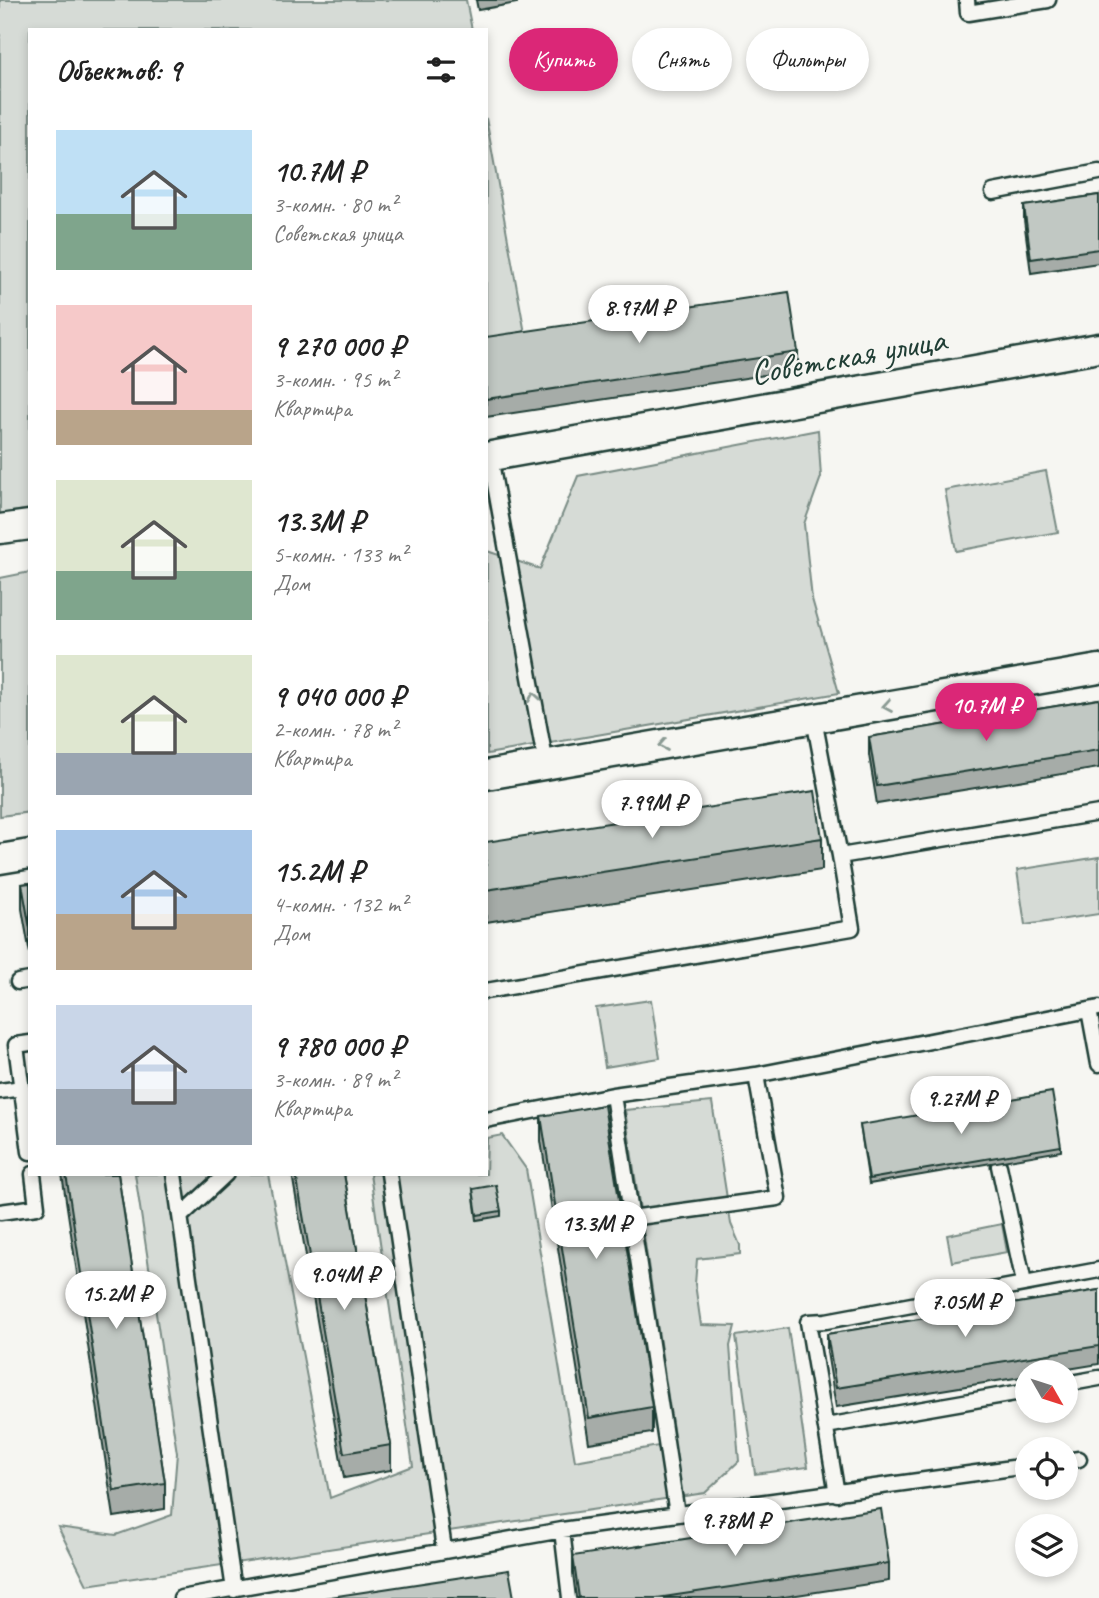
<!DOCTYPE html>
<html lang="ru">
<head>
<meta charset="utf-8">
<style>
	:root { --surface:#fff; --page:#f2f2f2; --text:#222; --muted:#767676; --accent:#db2777 }
	body { margin:0; font-family:Caveat,sans-serif; background:var(--page); color:var(--text); height:100vh; display:flex; flex-direction:column; font-size:26px; white-space:nowrap }
	* { box-sizing:border-box; margin:0 }
	p { font-size:23px; color:var(--muted) }
	.icon { flex:none; width:38px; height:38px; fill:none; stroke:currentColor; stroke-width:2; stroke-linecap:round; stroke-linejoin:round }
	.map { position:relative; flex:1; overflow:hidden }
	.panel { position:absolute; left:28px; top:28px; width:460px; height:1148px; display:flex; flex-direction:column; background:var(--surface); border-radius:0px; box-shadow:0 4px 10px #0003 }
	.panel>* { flex:none }
	.banner { position:absolute; left:509px; top:28px; width:485px; height:63px; display:flex; gap:14px }
	.needle { width:46px; rotate:129deg }
	.tools { position:absolute; left:1015px; top:1360px; display:grid; gap:14px }
	.tools a { display:grid; place-items:center; width:63px; height:63px; border-radius:50%; background:var(--surface); box-shadow:0 4px 10px #0003; font-size:35px }
	.price { position:absolute; translate:-50% -60px; padding:0 16px; border-radius:24px; background:#fff; color:#222; font-size:23px; line-height:46px; filter:drop-shadow(0 2px 4px #0008) }
	.price::after { content:''; position:absolute; left:50%; top:42px; width:21px; height:16px; margin-left:-10px; background:inherit; clip-path:polygon(0 0,100% 0,50% 100%) }
	.price.current { background:var(--accent); color:#fff }
	ul { padding:0; list-style:none }
	li { display:flex; align-items:center; gap:21px; height:175px; padding:0 28px }
	li span { display:grid; place-items:center; flex:none; width:196px; height:140px; border-radius:0px; color:#555 }
	li>.icon { margin-inline-start:auto }
	span .icon { width:84px; height:84px; fill:#fffc; stroke-width:1 }
	li b { font-size:30px }
	h2 { display:flex; justify-content:space-between; align-items:center; height:84px; padding:0 28px; font-size:30px }
	.chip { padding:0 24px; border-radius:32px; background:var(--surface); box-shadow:0 4px 10px #0003; font-size:24px; line-height:63px }
	.chip.current { background:var(--accent); color:#fff }
	.map>svg:first-child { display:block }
</style>
</head>
<body>
<div class="map">
<svg width="1099" height="1598" viewBox="0 0 1099 1598">
	<rect width="100%" height="100%" fill="#f6f6f2"/>
	<filter id="ink" filterUnits="userSpaceOnUse"><feTurbulence type="fractalNoise" baseFrequency=".0143" numOctaves="2"/><feDisplacementMap in="SourceGraphic" scale="14" xChannelSelector="R" yChannelSelector="G"/><feConvolveMatrix kernelMatrix="1 2 1 2 8 2 1 2 1" color-interpolation-filters="sRGB"/></filter>
	<g filter="url(#ink)">
		<path fill="#d6dbd6" stroke="#7a8c85" stroke-width="2" d="M0 0H466L472 30H30V509L0 514Z
			M486 118 528 350 486 356Z
			M818 430 821 477 804 524 812 599 839 693 487 754V551L540 569 578 476Z
			M1046 471 1058 532 956 551 945 490Z
			M30 572V812L0 816V578Z
			M1099 857V914L1025 925 1017 870Z
			M651 1000 660 1058 605 1067 596 1008Z
			M712 1102 731 1224 740 1245V1254L697 1259 695 1284 701 1325 735 1326 730 1346 739 1461 705 1493 87 1585 58 1527 116 1535 172 1515 177 1453 135 1174H268L330 1498 413 1466 370 1174H486L487 1138 502 1135 526 1169 575 1461 675 1443 625 1110Z
			M1002 1224 1007 1252 952 1262 947 1235Z
			M788 1328 808 1467 755 1474 736 1336Z"/>
		<g fill="none" stroke-linecap="round" stroke-linejoin="round">
			<defs>
				<path id="lane" d="M967 0 968 13 1048 0
					M993 192 1099 172
					M490 457 546 765
					M814 719 840 856
					M18 982 30 980
					M486 991 852 928 840 856 1099 813
					M1089 1010 1099 1064
					M30 1043 16 1045 30 1152
					M756 1075 1099 1008
					M0 1091 22 1088
					M613 1095 677 1514
					M486 1120 613 1095 756 1075 778 1198 631 1218
					M999 1166 1024 1283
					M174 1174 234 1590
					M389 1174 444 1549
					M0 1212 37 1207 33 1174
					M181 1216 226 1174
					M1066 1384 1099 1378
					M826 1426 1027 1391
					M1066 1461 1079 1459
					M837 1494 808 1322 826 1321 1099 1270
					M562 1530 570 1598
					M181 1598 562 1530 1027 1466"/>
				<path id="street" d="M486 457 1099 348
					M0 529 30 525
					M486 775 1099 669
					M0 859 30 854"/>
			</defs>
			<use href="#lane" stroke="#1f3d34" stroke-width="19"/>
			<use href="#street" stroke="#1f3d34" stroke-width="33"/>
			<use href="#lane" stroke="#f6f6f2" stroke-width="14"/>
			<use href="#street" stroke="#f6f6f2" stroke-width="28"/>
		</g>
		<path fill="#a6aca8" stroke="#1f3d34" stroke-width="2" d="M476 0H517V3L478 10Z
			M1099 195V263L1031 273 1024 220V206Z
			M486 337 798 352V370L486 417Z
			M1099 699V768L877 804 869 755V737Z
			M822 838V870L486 922V842Z
			M30 883V954L22 909V884Z
			M541 1116 652 1407V1433L589 1443 541 1141Z
			M860 1125 1061 1146V1151L869 1184Z
			M62 1174H118L165 1483V1509L114 1517Z
			M292 1174H344L391 1445V1470L344 1478Z
			M473 1189 501 1211V1216L477 1220Z
			M1099 1290V1364L1050 1372H1027V1376L836 1407 827 1352V1334Z
			M573 1556 889 1563V1581L777 1598H576L573 1574Z"/>
		<path fill="#c1c8c3" stroke="#1f3d34" stroke-width="2" d="M1099 195V249L1031 259 1024 206Z
			M789 292 798 352 486 399V337Z
			M1099 699V750L877 786 869 737Z
			M815 791 822 838 486 890V842Z
			M30 883V929L22 884Z
			M1052 1092 1061 1146 869 1179 860 1125Z
			M604 1105 652 1407 589 1418 541 1116Z
			M66 1174H118L165 1483 114 1491Z
			M296 1174H344L391 1445 344 1453Z
			M496 1185 501 1211 477 1215 473 1189Z
			M1099 1290V1346L836 1388 827 1334Z
			M881 1509 889 1563 657 1598H579L573 1556Z
			M509 1570 514 1598H324Z"/>
		<defs><path id="oneway-chevron" d="M-2-3.5L2.5 0L-2 3.5" fill="none" stroke-width="1.6" stroke-linecap="round" stroke-linejoin="round" transform="scale(1.75)"/></defs>
		<g stroke="#8a9a93">
			<use href="#oneway-chevron" transform="translate(534 697) rotate(-100)"/>
			<use href="#oneway-chevron" transform="translate(887 706) rotate(170)"/>
			<use href="#oneway-chevron" transform="translate(663 745) rotate(170)"/>
		</g>
	</g>
	<g text-anchor="middle" dominant-baseline="central" stroke-width="5" stroke-linejoin="round" paint-order="stroke">
		<g font-size="35" fill="#1f3d34" stroke="#f6f6f2">
			<text transform="translate(848 356) rotate(-10)">Советская улица</text>
		</g>
	</g>
</svg>
<div class="tools">
<a><svg class="needle" viewBox="-14 -14 28 28"><path d="M0-13l5 13h-10z" fill="#e53935"/><path d="M0 13l5-13h-10z" fill="#767676"/></svg></a>
<a><svg class="icon" aria-label="locate" viewBox="0 0 24 24"><circle cx="12" cy="12" r="6"/><path d="M12 2v4M12 18v4M2 12h4M18 12h4"/></svg></a>
<a><svg class="icon" aria-label="layers" viewBox="0 0 24 24"><path d="M12 4l9 5-9 5-9-5zM3 14l9 5 9-5"/></svg></a>
</div>
<b class="price" style="left:639px;top:345px">8.97M ₽</b>
<b class="price current" style="left:986px;top:743px">10.7M ₽</b>
<b class="price" style="left:652px;top:840px">7.99M ₽</b>
<b class="price" style="left:961px;top:1136px">9.27M ₽</b>
<b class="price" style="left:596px;top:1261px">13.3M ₽</b>
<b class="price" style="left:344px;top:1312px">9.04M ₽</b>
<b class="price" style="left:116px;top:1331px">15.2M ₽</b>
<b class="price" style="left:965px;top:1339px">7.05M ₽</b>
<b class="price" style="left:735px;top:1558px">9.78M ₽</b>
<div class="banner">
<a class="chip current">Купить</a>
<a class="chip">Снять</a>
<a class="chip">Фильтры</a>
</div>
<section class="panel">
<h2>Объектов: 9<svg class="icon" aria-label="filters" viewBox="0 0 24 24"><path d="M4 7h16M4 17h16"/><circle cx="9" cy="7" r="2"/><circle cx="15" cy="17" r="2"/></svg></h2>
<ul>
<li><span style="background:linear-gradient(#bfe0f5 60%,#7fa58c 0)"><svg class="icon" aria-label="home" viewBox="0 0 24 24"><path d="M3 11l9-7 9 7M6 9v11h12V9"/></svg></span><div><b>10.7M ₽</b><p>3-комн. · 80 m²</p><p>Советская улица</p></div></li>
<li><span style="background:linear-gradient(#f6c9c9 75%,#b9a48a 0)"><svg class="icon" aria-label="home" viewBox="0 0 24 24"><path d="M3 11l9-7 9 7M6 9v11h12V9"/></svg></span><div><b>9 270 000 ₽</b><p>3-комн. · 95 m²</p><p>Квартира</p></div></li>
<li><span style="background:linear-gradient(#dfe7d0 65%,#7fa58c 0)"><svg class="icon" aria-label="home" viewBox="0 0 24 24"><path d="M3 11l9-7 9 7M6 9v11h12V9"/></svg></span><div><b>13.3M ₽</b><p>5-комн. · 133 m²</p><p>Дом</p></div></li>
<li><span style="background:linear-gradient(#dfe7d0 70%,#9aa5b1 0)"><svg class="icon" aria-label="home" viewBox="0 0 24 24"><path d="M3 11l9-7 9 7M6 9v11h12V9"/></svg></span><div><b>9 040 000 ₽</b><p>2-комн. · 78 m²</p><p>Квартира</p></div></li>
<li><span style="background:linear-gradient(#a9c7e8 60%,#b9a48a 0)"><svg class="icon" aria-label="home" viewBox="0 0 24 24"><path d="M3 11l9-7 9 7M6 9v11h12V9"/></svg></span><div><b>15.2M ₽</b><p>4-комн. · 132 m²</p><p>Дом</p></div></li>
<li><span style="background:linear-gradient(#c9d6e8 60%,#9aa5b1 0)"><svg class="icon" aria-label="home" viewBox="0 0 24 24"><path d="M3 11l9-7 9 7M6 9v11h12V9"/></svg></span><div><b>9 780 000 ₽</b><p>3-комн. · 89 m²</p><p>Квартира</p></div></li>
</ul>
</section>
</div>
</body>
</html>
